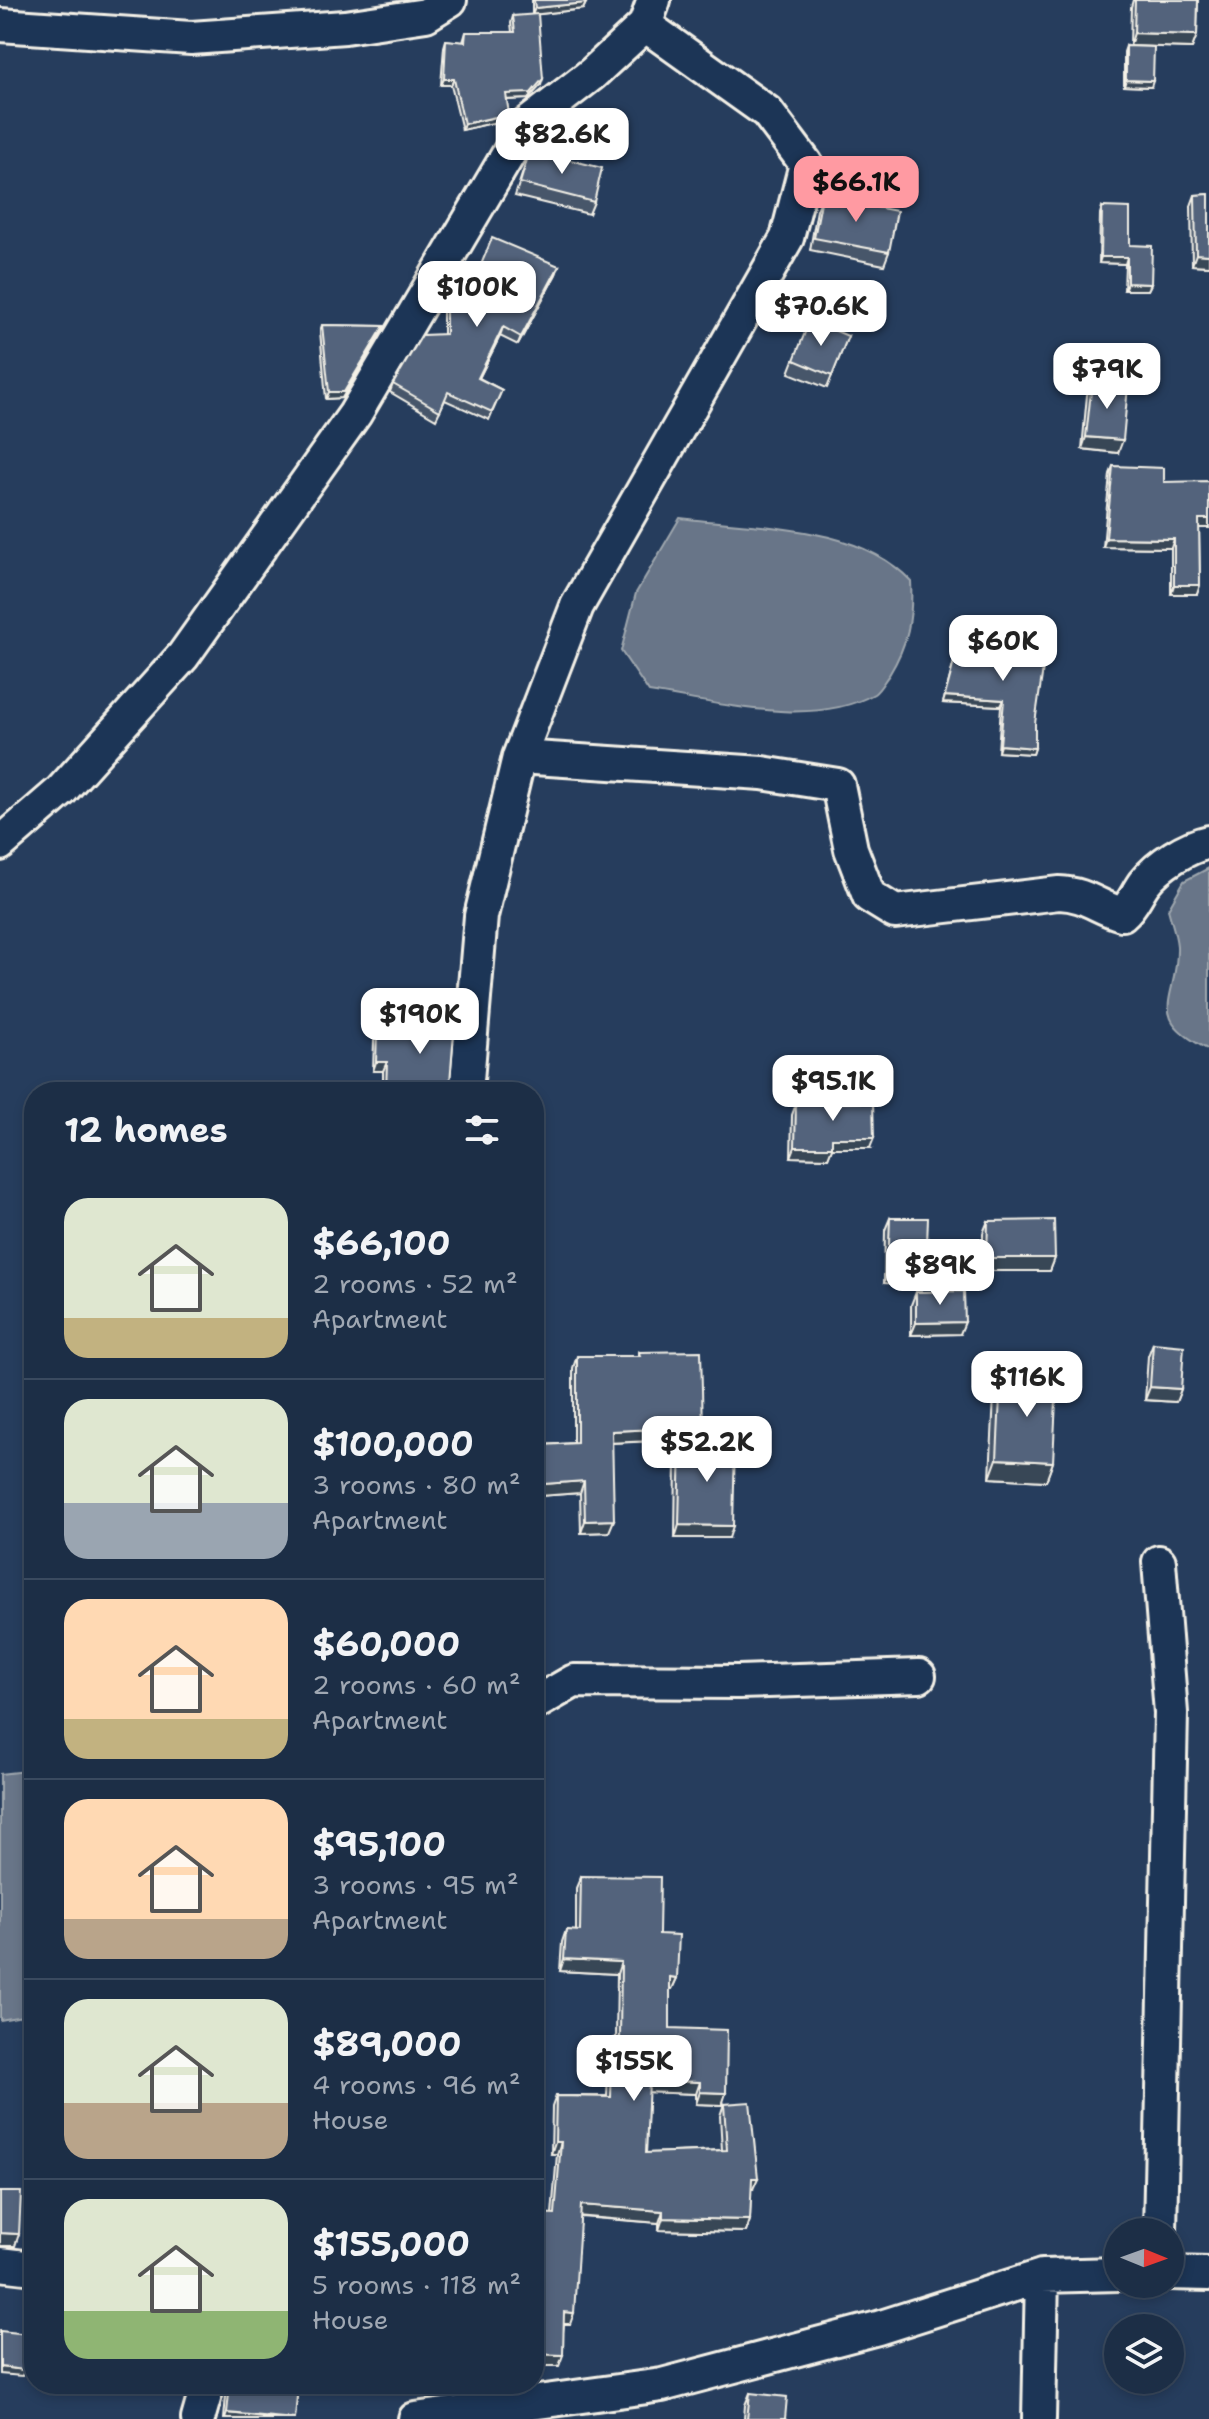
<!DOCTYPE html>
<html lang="en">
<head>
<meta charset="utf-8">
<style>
	:root { --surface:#1c2e46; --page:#25364d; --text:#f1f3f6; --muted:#a0a8b3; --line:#3a4a5f; --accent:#ff9aa2 }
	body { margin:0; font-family:"Shantell Sans",sans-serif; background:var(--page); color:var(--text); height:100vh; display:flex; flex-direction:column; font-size:30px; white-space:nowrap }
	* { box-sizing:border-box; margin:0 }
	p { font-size:26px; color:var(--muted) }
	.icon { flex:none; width:44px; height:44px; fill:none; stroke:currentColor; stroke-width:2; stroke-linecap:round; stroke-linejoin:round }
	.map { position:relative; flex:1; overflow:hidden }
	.drawer { position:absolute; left:24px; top:1082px; width:520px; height:1312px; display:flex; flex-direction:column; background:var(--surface); border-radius:32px; box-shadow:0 4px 12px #0003,0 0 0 2px var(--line) }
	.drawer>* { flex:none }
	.needle { width:52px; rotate:91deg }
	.controls { position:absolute; left:1104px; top:2218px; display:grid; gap:16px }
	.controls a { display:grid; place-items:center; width:80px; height:80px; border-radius:50%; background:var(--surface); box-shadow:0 4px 12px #0003,0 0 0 2px var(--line); font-size:40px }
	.price { position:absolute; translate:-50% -68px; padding:0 18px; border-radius:16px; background:#fff; color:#222; font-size:26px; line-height:52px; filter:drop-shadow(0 2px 4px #0008) }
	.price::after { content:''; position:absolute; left:50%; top:48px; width:24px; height:18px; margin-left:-12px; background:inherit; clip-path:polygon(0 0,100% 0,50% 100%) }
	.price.on { background:var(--accent); color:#111 }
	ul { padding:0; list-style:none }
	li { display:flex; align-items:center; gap:24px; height:200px; padding:0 40px }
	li+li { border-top:2px solid var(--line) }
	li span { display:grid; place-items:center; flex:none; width:224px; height:160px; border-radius:24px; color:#555 }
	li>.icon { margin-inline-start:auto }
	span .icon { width:96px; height:96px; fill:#fffc; stroke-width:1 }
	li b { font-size:34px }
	h2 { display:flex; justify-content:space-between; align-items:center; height:96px; padding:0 40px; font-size:34px }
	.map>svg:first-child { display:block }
</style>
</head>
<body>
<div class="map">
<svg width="1209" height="2419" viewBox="0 0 1209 2419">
	<rect width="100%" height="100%" fill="#263d5d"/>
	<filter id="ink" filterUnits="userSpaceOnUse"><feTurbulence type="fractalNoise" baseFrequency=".0125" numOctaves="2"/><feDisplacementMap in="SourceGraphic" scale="16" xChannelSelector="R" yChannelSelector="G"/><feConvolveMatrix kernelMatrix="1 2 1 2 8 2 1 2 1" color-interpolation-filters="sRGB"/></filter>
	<g filter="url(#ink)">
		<path fill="#677588" stroke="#9fa7ae" stroke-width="2" d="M680 518C755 528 856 523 911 581 913 618 908 644 889 675 884 681 880 690 874 694 813 729 715 702 649 692L621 651 636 593Z
			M1209 868V1050C1142 1015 1179 1000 1177 946 1176 934 1171 921 1168 909L1184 881Z
			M34 1770V2014L0 2020V1774Z"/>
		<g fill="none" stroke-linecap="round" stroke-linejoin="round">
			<defs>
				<path id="minor" d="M0 25 191 38 345 27 426 15 450 0
					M519 757 762 773 838 785 851 849 869 896 895 912 1059 893C1087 894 1097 907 1122 914 1133 905 1136 894 1144 883 1159 864 1186 847 1209 842
					M0 844 61 791 183 656 355 414 525 126 592 74 645 25 654 0
					M466 1092 481 916 519 757 577 606 787 238 806 164 767 112 645 25
					M1159 1562 1171 1713 1160 2232
					M534 1704 574 1681 739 1682 919 1676
					M0 2264 34 2268
					M1170 2273 1209 2274
					M198 2419 208 2384
					M415 2419 662 2385 878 2328 1042 2276 1118 2274
					M1039 2419 1042 2276"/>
			</defs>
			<use href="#minor" stroke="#f4f1e8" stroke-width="38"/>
			<use href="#minor" stroke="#1d3557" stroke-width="32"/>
		</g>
		<path fill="#47566a" stroke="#f4f1e8" stroke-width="2" d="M532 0H585L586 3 583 9 532 15Z
			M1133 0H1198L1197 35 1192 48 1130 46 1131 7Z
			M513 16 541 85 528 99 507 100 506 120 462 130 451 85H441L444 47 446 40 463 42 466 32H512L511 23Z
			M1126 46 1151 87 1124 86V52Z
			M530 150 594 202 589 214 515 196Z
			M1209 194V266L1192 265 1191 206 1195 195Z
			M822 197 889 252 884 265 810 250 817 210Z
			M1102 207 1130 245 1151 284 1148 290H1124L1125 264 1099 263 1100 214Z
			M559 266 556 274 518 345 500 336 479 378 502 390 489 420 445 400 436 419 390 392 393 384 443 334V307L446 298 467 299Z
			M322 325 384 326 381 332 342 398 326 399 320 331Z
			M848 336 827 388 789 373 794 360Z
			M1092 382 1118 453 1082 449 1087 395Z
			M1113 466 1164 482 1209 528H1199L1200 585 1197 594H1171V548L1103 547 1110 474Z
			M961 635 1016 652 1019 637 1035 723V748L1033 754 998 752 1001 706 943 703Z
			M431 1009 452 1092H383V1071H373L374 1041 377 1032H428V1018Z
			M796 1104 870 1148H832L828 1158 791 1157 792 1115Z
			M890 1218 922 1284 884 1283 885 1230Z
			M988 1221 1055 1258 1050 1271H983V1233Z
			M916 1292 960 1334 911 1335V1305Z
			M1153 1343 1181 1389 1176 1402 1145 1400 1148 1356Z
			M639 1352 703 1427 698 1439 612 1443 609 1532 581 1533 580 1493 540 1496 537 1457 542 1445 573 1443V1368L577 1356H638Z
			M1001 1376 1053 1462 1046 1481 990 1478 994 1395Z
			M681 1443 729 1538H675L676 1456Z
			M581 1876 659 1934 677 1978 672 1989H670V2028L722 2105 696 2104V2094L648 2092 646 2153 722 2150 720 2116 724 2104 753 2189H751L750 2220 746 2232 659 2230V2223L580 2217 570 2324H564L559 2366 552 2214 557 2154H551L552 2107 556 2096H607L609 2049 613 2038H616L617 1974 560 1971 562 1942 566 1930 576 1931V1888Z
			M227 2384H298L295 2419H224Z
			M750 2393 785 2419H744L745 2405Z"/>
		<path fill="#394656" stroke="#f4f1e8" stroke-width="2" d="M586 3 583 9 532 15 535 8Z
			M1134 33 1197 35 1192 48 1130 46Z
			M444 79H454L451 85H441Z
			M543 79 541 85 528 99 504 100 506 94Z
			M1126 80 1153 81 1151 87 1124 86Z
			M509 114 506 120 462 130 464 124Z
			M1196 254 1209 255V266L1192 265Z
			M1101 257H1127L1125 264 1099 263Z
			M559 266 556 274 518 345 521 337Z
			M1127 283 1151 284 1148 290H1124Z
			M384 326 381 332 342 398 326 399 329 392Z
			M503 327 500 336 475 386 478 378Z
			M1086 437 1123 440 1118 453 1082 449Z
			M1199 519H1209V528H1196Z
			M1106 538 1174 539 1171 548 1103 547Z
			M1174 585H1200L1197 594H1171Z
			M945 696 1004 700 1001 706 943 703Z
			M1000 745 1035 748 1033 754 998 752Z
			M376 1062H387L383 1071H373Z
			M832 1138H874L870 1148H832L828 1158 791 1157 795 1147Z
			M987 1258H1055L1050 1271H983Z
			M888 1270 926 1271 922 1284 884 1283Z
			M965 1322 960 1334 911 1335 916 1323Z
			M1150 1387 1181 1389 1176 1402 1145 1400Z
			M703 1427 698 1439 607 1443 612 1431Z
			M997 1459 1053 1462 1046 1481 990 1478Z
			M584 1481 580 1493 540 1496 544 1484Z
			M614 1520 609 1532 581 1533 585 1521Z
			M679 1525 733 1526 729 1538H675Z
			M564 1959 621 1962 617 1974 560 1971Z
			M670 1977 677 1978 672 1989H666Z
			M649 2080 700 2082 696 2094 645 2092Z
			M700 2092 726 2093 722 2105 696 2104Z
			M555 2142H561L557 2154H551Z
			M752 2178H758L753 2189H747Z
			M581 2205 663 2211 659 2223 576 2216Z
			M663 2218 750 2220 746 2232 659 2230Z
			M0 2233 19 2234 15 2246H0Z
			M564 2312 574 2313 570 2324H560Z
			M534 2354 563 2355 559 2366H534Z
			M0 2367 25 2370 22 2376 0 2374Z
			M227 2413 283 2419H225Z"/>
		<path fill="#52647b" stroke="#f4f1e8" stroke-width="2" d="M534 0H585L586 3 535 8Z
			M1135 0H1198L1197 35 1134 33Z
			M538 14 543 79 531 93 506 94 509 114 464 124 454 79H444L446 40 465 42 466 32H515L513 16Z
			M1126 46 1154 47 1153 81 1126 80Z
			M530 150 602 168 594 202 520 183Z
			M1209 194V255L1196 254 1195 195Z
			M822 197 897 211 889 252 814 238Z
			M1102 207 1130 208V245L1152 246 1151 284 1127 283V257H1101Z
			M492 238 559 266 521 337 503 327 478 378 502 390 492 412 448 392 440 411 393 384 422 335 446 334V298L467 299Z
			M810 320 848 336 832 376 794 360Z
			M322 325 384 326 344 392H329Z
			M1092 382 1128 386 1123 440 1086 437Z
			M1113 466 1164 468V482L1209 481V519H1199L1200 585H1174V539L1106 538Z
			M961 635 1017 652 1019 637 1047 641 1035 723V748L1000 745 1004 700 945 696Z
			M431 1009H456L450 1082 452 1092H386L387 1062H376L377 1032H431Z
			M873 1102 874 1138H832V1147H795L796 1104Z
			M890 1218H928L926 1271 888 1270Z
			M1054 1220 1055 1258H987L988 1221Z
			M964 1291 965 1322 916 1323V1292Z
			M1153 1343 1184 1346 1181 1389 1150 1387Z
			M701 1351 703 1427 612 1431 614 1520 585 1521 584 1481 544 1484 542 1445 577 1443V1356H640L639 1352Z
			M1001 1376 1057 1379 1053 1462 997 1459Z
			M681 1443 735 1444 733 1526 679 1525Z
			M581 1876 660 1877 659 1934 679 1935 677 1978 670 1977V2028L727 2030 726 2093 700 2092V2082L649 2080 646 2153 727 2150 724 2104 750 2102 758 2178H752L750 2220 663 2218V2211L581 2205 574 2313 564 2312 563 2355 534 2354V2213L555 2214 561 2142H555L556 2096 611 2097 613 2038H620L621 1962 564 1959 566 1930 580 1931Z
			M0 2192H21L19 2234 0 2233Z
			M0 2331 28 2334 25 2370 0 2367Z
			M230 2384H298L295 2419 227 2413Z
			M750 2393 787 2397 785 2419H747Z"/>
	</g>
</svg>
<div class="controls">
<a><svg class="needle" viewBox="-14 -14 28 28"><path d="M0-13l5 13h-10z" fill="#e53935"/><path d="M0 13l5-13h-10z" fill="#a0a8b3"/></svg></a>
<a><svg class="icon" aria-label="layers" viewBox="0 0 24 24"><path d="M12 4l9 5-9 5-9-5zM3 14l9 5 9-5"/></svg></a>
</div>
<b class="price" style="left:562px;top:176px">$82.6K</b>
<b class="price on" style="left:856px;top:224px">$66.1K</b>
<b class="price" style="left:477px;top:329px">$100K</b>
<b class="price" style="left:821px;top:348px">$70.6K</b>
<b class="price" style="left:1107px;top:411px">$79K</b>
<b class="price" style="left:1003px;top:683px">$60K</b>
<b class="price" style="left:420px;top:1056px">$190K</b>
<b class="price" style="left:833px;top:1123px">$95.1K</b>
<b class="price" style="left:940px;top:1307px">$89K</b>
<b class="price" style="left:1027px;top:1419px">$116K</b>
<b class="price" style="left:707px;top:1484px">$52.2K</b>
<b class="price" style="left:634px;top:2103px">$155K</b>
<section class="drawer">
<h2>12 homes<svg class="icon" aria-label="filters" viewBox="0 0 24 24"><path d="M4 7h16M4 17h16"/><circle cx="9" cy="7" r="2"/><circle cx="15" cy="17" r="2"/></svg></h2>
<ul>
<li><span style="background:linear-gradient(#dfe7d0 75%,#c2b280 0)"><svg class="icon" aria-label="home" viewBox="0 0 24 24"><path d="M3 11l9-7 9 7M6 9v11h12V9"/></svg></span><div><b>$66,100</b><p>2 rooms · 52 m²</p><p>Apartment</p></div></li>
<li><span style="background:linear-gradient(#dfe7d0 65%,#9aa5b1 0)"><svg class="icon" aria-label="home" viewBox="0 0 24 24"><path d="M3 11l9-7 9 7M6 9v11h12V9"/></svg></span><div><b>$100,000</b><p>3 rooms · 80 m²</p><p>Apartment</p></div></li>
<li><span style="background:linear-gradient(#ffd9b3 75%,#c2b280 0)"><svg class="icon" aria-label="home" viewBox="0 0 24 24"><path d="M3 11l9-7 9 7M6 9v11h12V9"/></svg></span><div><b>$60,000</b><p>2 rooms · 60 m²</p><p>Apartment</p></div></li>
<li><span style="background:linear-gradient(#ffd9b3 75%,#b9a48a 0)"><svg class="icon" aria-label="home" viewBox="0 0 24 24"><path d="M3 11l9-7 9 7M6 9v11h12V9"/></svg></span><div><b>$95,100</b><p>3 rooms · 95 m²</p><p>Apartment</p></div></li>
<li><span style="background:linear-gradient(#dfe7d0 65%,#b9a48a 0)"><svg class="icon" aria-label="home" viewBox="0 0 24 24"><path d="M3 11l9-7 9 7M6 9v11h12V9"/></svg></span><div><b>$89,000</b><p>4 rooms · 96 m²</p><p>House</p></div></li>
<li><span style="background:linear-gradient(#dfe7d0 70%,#8fb573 0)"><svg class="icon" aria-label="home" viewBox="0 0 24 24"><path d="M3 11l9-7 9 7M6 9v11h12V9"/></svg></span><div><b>$155,000</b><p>5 rooms · 118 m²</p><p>House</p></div></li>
</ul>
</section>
</div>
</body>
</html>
